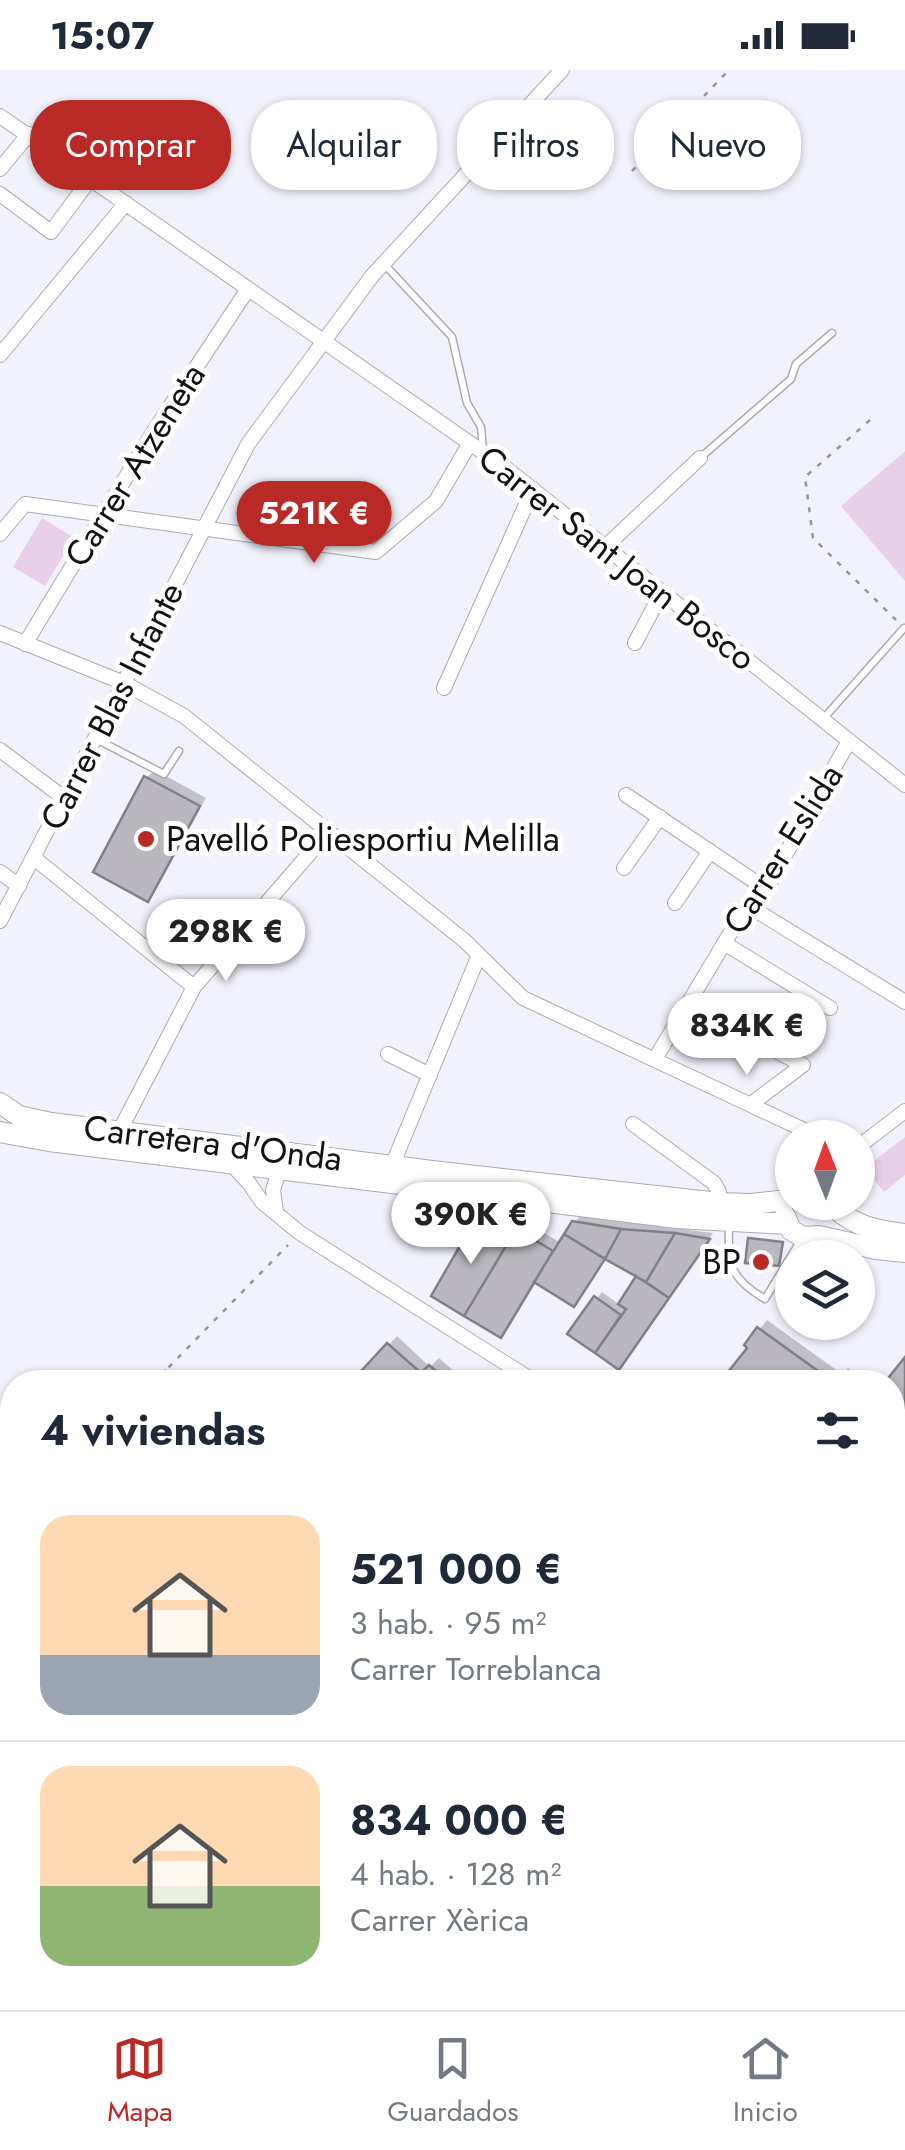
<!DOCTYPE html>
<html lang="es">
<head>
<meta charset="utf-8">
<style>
	:root { --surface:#fff; --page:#f2f2f3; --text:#1f2937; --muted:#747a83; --line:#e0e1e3; --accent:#b92a26 }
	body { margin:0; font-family:Jost,sans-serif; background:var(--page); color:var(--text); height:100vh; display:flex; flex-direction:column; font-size:38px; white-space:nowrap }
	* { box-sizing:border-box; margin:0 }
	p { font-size:32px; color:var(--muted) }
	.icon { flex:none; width:55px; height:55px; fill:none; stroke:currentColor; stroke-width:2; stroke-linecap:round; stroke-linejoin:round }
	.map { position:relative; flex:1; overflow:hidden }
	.details { position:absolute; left:0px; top:1300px; width:905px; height:640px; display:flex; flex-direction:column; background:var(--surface); border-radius:40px 40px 0 0; box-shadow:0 2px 8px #0004 }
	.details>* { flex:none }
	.guide { position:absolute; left:30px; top:30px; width:845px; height:90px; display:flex; gap:20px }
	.needle { width:65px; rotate:359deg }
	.fabs { position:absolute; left:775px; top:1050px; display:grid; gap:20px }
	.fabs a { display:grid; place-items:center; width:100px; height:100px; border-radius:50%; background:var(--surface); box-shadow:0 2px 8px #0004; font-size:50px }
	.price { position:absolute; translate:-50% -85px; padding:0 22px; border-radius:35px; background:#fff; color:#222; font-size:32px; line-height:65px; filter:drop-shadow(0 2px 5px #0008) }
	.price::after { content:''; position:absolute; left:50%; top:60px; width:30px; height:22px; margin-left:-15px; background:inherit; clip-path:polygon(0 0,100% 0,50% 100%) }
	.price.current { background:var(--accent); color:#fff }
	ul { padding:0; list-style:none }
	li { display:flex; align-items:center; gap:30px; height:250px; padding:0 40px }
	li+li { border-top:2px solid var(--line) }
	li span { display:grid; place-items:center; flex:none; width:280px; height:200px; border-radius:30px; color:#555 }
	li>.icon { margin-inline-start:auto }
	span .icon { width:120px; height:120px; fill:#fffc; stroke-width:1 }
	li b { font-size:42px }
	h2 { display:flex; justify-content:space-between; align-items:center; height:120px; padding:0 40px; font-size:42px }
	.pill { padding:0 35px; border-radius:40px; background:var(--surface); box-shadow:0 2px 8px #0004; font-size:35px; line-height:90px }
	.pill.current { background:var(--accent); color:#fff }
	.status { display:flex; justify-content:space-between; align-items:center; height:70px; padding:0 50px; background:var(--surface); direction:ltr }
	.status svg { height:28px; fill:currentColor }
	.tab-bar { display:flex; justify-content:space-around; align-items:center; height:140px; border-top:2px solid var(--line); background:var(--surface); font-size:28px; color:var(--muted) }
	.tab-bar a { display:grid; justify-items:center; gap:5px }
	.tab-bar .current { color:var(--accent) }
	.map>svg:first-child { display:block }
</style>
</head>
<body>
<div class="status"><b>15:07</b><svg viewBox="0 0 49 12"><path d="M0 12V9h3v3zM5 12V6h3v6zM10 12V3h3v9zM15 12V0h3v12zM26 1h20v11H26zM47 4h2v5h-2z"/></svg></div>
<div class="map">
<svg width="905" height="1940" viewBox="0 0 905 1940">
	<rect width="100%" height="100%" fill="#f2f2fc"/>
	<path fill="#e8d0e9" d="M905 381V511L841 436Z
		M42 448 74 468 45 516 13 497Z
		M905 1067V1105L884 1122 865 1098Z
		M2 1462 12 1470V1798L0 1815V1464Z
		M326 1928H572L569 1940H322Z"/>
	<path fill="#0003" d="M155 700 206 728 156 820 148 829 146 708Z
		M487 1142 518 1160 526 1152 561 1173 580 1146 713 1163 619 1296 571 1263 602 1222 620 1235 640 1205 606 1187 574 1234 537 1211 509 1257 501 1265 478 1150Z
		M767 1250 842 1304 848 1298 854 1303 848 1312H723L750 1277 747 1275Z
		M397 1266 430 1297 439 1288 466 1312H355Z
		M900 1840 905 1843V1940H841L822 1928H892V1842L896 1844Z"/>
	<path fill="#bab7bf" stroke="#827f87" stroke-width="2.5" d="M144 706 200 736 148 832 93 802Z
		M476 1148 511 1168 464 1246 431 1226Z
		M572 1151 621 1159 605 1189 564 1164Z
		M516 1159 553 1181 501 1268 464 1246Z
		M621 1159 675 1163 646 1212 605 1189Z
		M675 1163 710 1169 669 1228 646 1212Z
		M564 1164 605 1189 574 1237 534 1212Z
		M748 1168 783 1172 779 1196 745 1193Z
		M636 1206 669 1228 619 1300 595 1283 626 1239 618 1234Z
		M594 1226 621 1245 595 1283 567 1264Z
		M757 1257 832 1311 837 1305 848 1312H720L747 1278 744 1275Z
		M387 1273 421 1303 429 1295 449 1312H351Z
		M905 1287V1395L892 1407V1312H885Z
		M892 1848 905 1856V1940H836L817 1928H892Z"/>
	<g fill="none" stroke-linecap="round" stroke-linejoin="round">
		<defs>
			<path id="lane" d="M385 195 452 267 467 333 481 357 483 381
				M701 387 791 309 796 294 832 263
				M823 649 904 558
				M96 669 164 704 179 681
				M729 1154C728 1194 729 1208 765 1229L802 1168
				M12 1824V1830
				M130 1928 148 1940"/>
			<path id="street" d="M0 46 507 399 905 715
				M0 99 29 64
				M0 124 51 162 91 108
				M0 285 126 133
				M0 464 25 434 376 482 436 431 470 373
				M605 477 700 388
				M0 563 124 613 184 646 465 871 523 928 821 1068
				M635 573 662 522
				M25 574 154 361 248 219
				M444 618 533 419
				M0 680 64 728
				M626 725 766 819
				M34 788 194 917
				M624 798 660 747
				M0 802 19 816
				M675 833 710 781
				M747 835 905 932
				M0 851 248 374 372 206 562 0
				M724 873 830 938
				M688 935 803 995 751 1034
				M388 984 430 1005
				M655 989 747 835 766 819 849 671
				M633 1054 714 1113 719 1122V1133
				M119 1062 194 917 328 762
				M858 1077 905 1041
				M232 1095 249 1113 262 1132 300 1163 535 1312
				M392 1096 479 885
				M276 1142 273 1120 279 1101
				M892 1549 905 1558
				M748 1928 766 1940"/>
			<path id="secondary" d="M0 1033 19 1046 51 1053 432 1101 719 1133 751 1134 787 1130
				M0 1062 49 1071 677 1148 788 1154
				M835 1138C856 1157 878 1161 905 1164
				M785 1146 791 1160 803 1167 819 1166 876 1179 905 1182"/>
		</defs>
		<use href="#lane" stroke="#aaaab3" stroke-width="9"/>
		<use href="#street" stroke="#aaaab3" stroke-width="16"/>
		<use href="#secondary" stroke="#aaaab3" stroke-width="22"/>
		<path stroke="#94949b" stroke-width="2.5" stroke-dasharray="5 8" stroke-linecap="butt" d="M632 101 729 0
			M870 350 805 407 813 468 896 550
			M154 1312 166 1300
			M187 1312 167 1299 288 1175
			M10 1465 12 1462
			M892 1781 905 1791"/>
		<use href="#lane" stroke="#fff" stroke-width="6"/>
		<use href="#street" stroke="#fff" stroke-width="14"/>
		<use href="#secondary" stroke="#fff" stroke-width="20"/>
	</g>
	<g fill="#b92a26" stroke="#fff" stroke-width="4">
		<circle cx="146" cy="769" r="10"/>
		<circle cx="761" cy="1192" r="10"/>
	</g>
	<g text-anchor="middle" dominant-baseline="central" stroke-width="10" stroke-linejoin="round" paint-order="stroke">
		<g font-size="35" fill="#131316" stroke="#fff">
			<text transform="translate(135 395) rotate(-58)">Carrer Atzeneta</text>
			<text transform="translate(617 488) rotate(38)">Carrer Sant Joan Bosco</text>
			<text transform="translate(112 636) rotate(-63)">Carrer Blas Infante</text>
			<text transform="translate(783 779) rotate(-58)">Carrer Eslida</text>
			<text transform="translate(213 1073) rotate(7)">Carretera d'Onda</text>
		</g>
		<g font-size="35" fill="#131316" stroke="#fff" text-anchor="start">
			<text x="166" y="769">Pavelló Poliesportiu Melilla</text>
			<text x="741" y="1192" text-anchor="end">BP</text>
		</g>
	</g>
</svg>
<div class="fabs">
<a><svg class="needle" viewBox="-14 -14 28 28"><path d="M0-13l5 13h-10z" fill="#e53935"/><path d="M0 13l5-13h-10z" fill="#747a83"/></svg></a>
<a><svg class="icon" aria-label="layers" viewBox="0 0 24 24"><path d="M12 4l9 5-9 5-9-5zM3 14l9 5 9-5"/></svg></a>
</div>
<b class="price current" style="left:314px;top:496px">521K €</b>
<b class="price" style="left:226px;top:914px">298K €</b>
<b class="price" style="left:747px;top:1008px">834K €</b>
<b class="price" style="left:471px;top:1197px">390K €</b>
<div class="guide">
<a class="pill current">Comprar</a>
<a class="pill">Alquilar</a>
<a class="pill">Filtros</a>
<a class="pill">Nuevo</a>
</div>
<section class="details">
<h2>4 viviendas<svg class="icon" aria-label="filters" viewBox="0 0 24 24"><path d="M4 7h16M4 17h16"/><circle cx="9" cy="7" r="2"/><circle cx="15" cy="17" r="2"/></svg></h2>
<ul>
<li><span style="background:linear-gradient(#ffd9b3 70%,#9aa5b1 0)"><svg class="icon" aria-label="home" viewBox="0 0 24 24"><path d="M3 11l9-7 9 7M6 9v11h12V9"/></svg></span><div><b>521 000 €</b><p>3 hab. · 95 m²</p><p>Carrer Torreblanca</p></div></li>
<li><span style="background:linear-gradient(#ffd9b3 60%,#8fb573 0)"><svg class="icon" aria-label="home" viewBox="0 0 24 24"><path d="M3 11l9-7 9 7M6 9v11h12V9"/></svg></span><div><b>834 000 €</b><p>4 hab. · 128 m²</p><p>Carrer Xèrica</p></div></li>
</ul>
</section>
</div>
<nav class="tab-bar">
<a class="current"><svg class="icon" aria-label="map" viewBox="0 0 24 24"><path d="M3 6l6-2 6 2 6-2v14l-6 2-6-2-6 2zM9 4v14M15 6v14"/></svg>Mapa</a>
<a><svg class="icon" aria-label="saved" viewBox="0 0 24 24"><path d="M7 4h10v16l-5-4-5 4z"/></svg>Guardados</a>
<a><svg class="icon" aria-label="home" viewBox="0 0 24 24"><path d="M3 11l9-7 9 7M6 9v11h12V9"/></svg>Inicio</a>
</nav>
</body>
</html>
